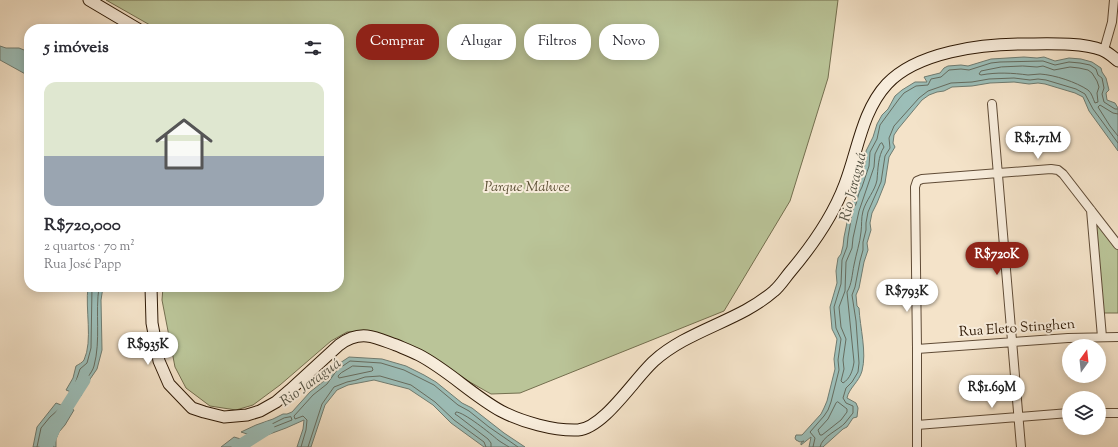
<!DOCTYPE html>
<html lang="pt">
<head>
<meta charset="utf-8">
<style>
	:root { --surface:#fff; --page:#f2f2f3; --text:#2b2b33; --muted:#7c7c81; --accent:#8f2418 }
	body { margin:0; font-family:"Sorts Mill Goudy",serif; background:var(--page); color:var(--text); height:100vh; display:flex; flex-direction:column; font-size:15px; white-space:nowrap }
	* { box-sizing:border-box; margin:0 }
	p { font-size:13px; color:var(--muted) }
	.icon { flex:none; width:22px; height:22px; fill:none; stroke:currentColor; stroke-width:2; stroke-linecap:round; stroke-linejoin:round }
	.map { position:relative; flex:1; overflow:hidden }
	.details { position:absolute; left:24px; top:24px; width:320px; height:268px; display:flex; flex-direction:column; background:var(--surface); border-radius:16px; box-shadow:0 2px 10px #0003 }
	.details>* { flex:none }
	.hud { position:absolute; left:356px; top:24px; width:380px; height:36px; display:flex; gap:8px }
	.needle { width:26px; rotate:15deg }
	.tools { position:absolute; left:1062px; top:339px; display:grid; gap:8px }
	.tools a { display:grid; place-items:center; width:44px; height:44px; border-radius:50%; background:var(--surface); box-shadow:0 2px 10px #0003; font-size:20px }
	.price { position:absolute; translate:-50% -34px; padding:0 9px; border-radius:14px; background:#fff; color:#222; font-size:13px; line-height:26px; filter:drop-shadow(0 1px 2px #0008) }
	.price::after { content:''; position:absolute; left:50%; top:24px; width:12px; height:9px; margin-left:-6px; background:inherit; clip-path:polygon(0 0,100% 0,50% 100%) }
	.price.on { background:var(--accent); color:#fff }
	ul { padding:0; list-style:none }
	li { display:grid; align-content:center; gap:8px; height:212px; padding:0 20px }
	li span { display:grid; place-items:center; height:124px; border-radius:12px; color:#555 }
	li>.icon { margin-inline-start:auto }
	span .icon { width:72px; height:72px; fill:#fffc; stroke-width:1 }
	li b { font-size:17px }
	h2 { display:flex; justify-content:space-between; align-items:center; height:48px; padding:0 20px; font-size:17px }
	.tag { padding:0 14px; border-radius:16px; background:var(--surface); box-shadow:0 2px 10px #0003; font-size:14px; line-height:36px }
	.tag.on { background:var(--accent); color:#fff }
	.map>svg:first-child { display:block }
</style>
</head>
<body>
<div class="map">
<svg width="1118" height="447" viewBox="0 0 1118 447">
	<rect width="100%" height="100%" fill="#f4e3c9"/>
	<filter id="stains"><feTurbulence type="fractalNoise" baseFrequency=".005" numOctaves="4"/><feColorMatrix values="0 0 0 0 .2 0 0 0 0 .09 0 0 0 0 .02 0 0 0 .5 -.17"/></filter>
	<radialGradient id="worn" r=".72"><stop offset=".6" stop-color="#630" stop-opacity="0"/><stop offset="1" stop-color="#630" stop-opacity=".3"/></radialGradient>
	<path fill="#bac498" stroke="#746f4f" d="M106 0H838L828 78 790 201 724 311 520 393 491 394 408 347 368 332H347L331 341 280 385 253 405 236 410 210 406 186 388 175 367 162 300 163 287H339V29H157Z
		M1095 217 1118 246V313H1103Z"/>
	<path fill="#9cbeb8" stroke="#707c71" d="M0 46 6 48H19L29 52V76L0 60Z
		M1024 57 1037 58 1044 57 1055 61 1069 58 1081 59 1092 62 1101 68 1102 72 1106 78 1109 90 1106 93 1107 100 1115 103 1118 108V151L1089 111 1083 97 1075 93 1045 84 1038 83 1029 84 1014 82 990 83 972 86 952 87 944 91 937 92 929 95 922 100 898 129 894 135 893 143 895 147 889 157 885 183 877 203 872 213 870 223 871 230 867 243 868 250 864 262 859 288 856 295 857 306 859 308C860 328 867 352 862 371 859 382 849 388 847 398L856 403 858 408 857 417 853 418 847 427 843 429 823 447H809L811 437 801 445V443L804 441 800 442 796 440 795 438 796 435H802L821 414 824 408 827 401 835 369 834 359 837 339 832 329 830 307 837 283 836 271 838 258 841 254 843 246 844 237 849 213V208L852 205 855 192 859 186 865 164 866 151 873 137 877 124 882 115 888 109 895 96 902 90 915 82H927L924 77 940 73 944 68 948 66 961 65 968 66 991 59Z
		M88 287H103L101 300 102 350 97 369 84 388 81 396 66 390 73 378 76 366C79 364 82 363 84 360 93 341 85 309 88 287Z
		M349 357 382 359 406 366 424 375 436 382 462 403 472 408 504 433 525 447H484L451 423 433 405 409 389 374 380 348 385 337 390 325 405 311 447H297L303 429 304 420 286 428 259 438 241 432 256 425 273 419 283 414H287L292 412 310 392 324 381 334 367Z
		M56 403 74 410 65 425 59 432 56 439V447H33L37 427Z
		M234 437 251 442 241 447H221Z"/>
	<g fill="none" stroke-linecap="round" stroke-linejoin="round">
		<path stroke="#666c5f" stroke-width="1" d="M1023 66 1037 67 1043 66 1054 70 1070 67 1079 68 1088 70 1092 73 1097 81 1099 87 1097 93 1098 102 1095 103C1093 99 1092 93 1088 90 1076 82 1055 75 1040 74 1036 74 1032 75 1028 75 1013 73 997 72 981 75L979 74 981 71 1001 67Z
			M1118 114 1113 113 1100 105 1098 107 1110 126 1118 136
			M882 143 884 147C878 156 878 169 877 180 875 191 866 200 863 211 861 218 862 225 861 232 860 243 856 254 854 265 852 274 852 284 847 292L854 362C853 370 850 379 843 383L841 381 844 369 843 360 846 339 841 327 839 307 845 291 846 262 852 248 853 238 859 211 874 167 875 154 880 144Z
			M92 287 91 348 87 363 80 369 74 387V389L77 390H79C83 381 92 374 94 366 101 340 95 313 99 287
			M353 366 372 367 373 370 372 371 339 378 338 376 341 373Z
			M838 402 847 409V412L841 420 822 435H820L818 430 828 419 836 403Z
			M291 417 292 420 269 429 267 428 268 426 284 418Z
			M37 447 41 428 50 417 59 409 67 411 68 413 56 430 52 438 53 447
			M301 447 306 430 307 420 303 416 295 419 294 416 313 395 327 384 337 370 350 361 381 363 404 370 434 385 458 405 469 411 489 427 518 447
			M308 447 322 404 334 387 347 382 356 380 365 377 380 376 411 385 435 402 454 420 484 442 486 447
			M491 447V443L488 439 458 416 455 414 456 412C464 412 491 434 498 440 502 443 506 445 509 447
			M813 447 815 438 810 432 824 416 828 410 831 402 839 370 838 360 841 339 836 328 834 307 841 284 842 260 847 247 848 237 853 209 856 204 859 193 862 187 869 166 870 152 877 139 880 125 899 99 904 93 916 86 928 85 931 79 941 77 949 70 961 69 969 70 991 63 1000 62 1043 61 1055 65 1069 62 1080 63 1090 65 1096 69 1098 75 1102 78 1104 88 1102 94 1104 102 1115 109H1118
			M820 447C822 436 839 430 845 423 848 420 850 416 853 413V406L846 403 843 398 846 388 852 382 858 372 859 363 856 321 852 295 855 287 860 261 863 250V242L866 230V223L868 212 881 182 885 156 890 148 889 138 894 126 919 98 928 91 951 83 972 82 989 79 1014 78 1030 80 1038 79 1046 80 1076 89 1085 94 1093 109 1118 143"/>
		<path stroke="#9cbeb8" stroke-width="13" d="M46 447 56 424 84 380
			M238 447 268 428"/>
		<defs>
			<path id="minor" d="M1104 50 1112 22 1114 0
				M992 104 1021 447
				M1091 210 1102 337
				M917 349 1068 338 1118 337
				M1099 413H1118
				M917 425 1069 413
				M917 447V349L915 187 917 181 922 179 1051 169 1058 170 1063 174 1118 245"/>
			<path id="secondary" d="M89 0 138 29
				M151 287 152 323 159 361 169 384 192 408 204 412 224 417 247 415 260 411 276 402 290 390 339 345C347 339 357 335 367 336 377 337 387 342 396 345 403 348 411 351 419 355 448 370 472 395 501 411 522 422 554 431 578 430 604 428 635 378 654 361 688 330 740 321 774 291 780 286 785 278 790 272 812 246 833 216 845 184 858 150 862 111 887 84 917 52 981 44 1023 44 1044 44 1082 42 1102 50 1108 52 1113 57 1118 61"/>
		</defs>
		<use href="#minor" stroke="#604c37" stroke-width="10"/>
		<use href="#secondary" stroke="#2f1a06" stroke-width="13"/>
		<use href="#minor" stroke="#f8eddc" stroke-width="8"/>
		<use href="#secondary" stroke="#f8eddc" stroke-width="11"/>
	</g>
	<g text-anchor="middle" dominant-baseline="central" stroke-width="4" stroke-linejoin="round" paint-order="stroke">
		<g font-size="14" font-style="italic" fill="#594d32" stroke="#f8eddc">
			<text x="527" y="188">Parque Malwee</text>
		</g>
		<g font-size="14" fill="#2f1a06" stroke="#f8eddc">
			<text transform="translate(1017 329) rotate(-4)">Rua Eleto Stinghen</text>
		</g>
		<g font-size="15" font-style="italic" fill="#555344" stroke="#f8eddc">
			<text transform="translate(854 187) rotate(-76)">Rio Jaraguá</text>
			<text transform="translate(311 383) rotate(-36)">Rio Jaraguá</text>
		</g>
	</g>
	<rect width="100%" height="100%" filter="url(#stains)"/>
	<rect width="100%" height="100%" fill="url(#worn)"/>
</svg>
<div class="tools">
<a><svg class="needle" viewBox="-14 -14 28 28"><path d="M0-13l5 13h-10z" fill="#e53935"/><path d="M0 13l5-13h-10z" fill="#7c7c81"/></svg></a>
<a><svg class="icon" aria-label="layers" viewBox="0 0 24 24"><path d="M12 4l9 5-9 5-9-5zM3 14l9 5 9-5"/></svg></a>
</div>
<b class="price" style="left:1038px;top:160px">R$1.71M</b>
<b class="price on" style="left:997px;top:276px">R$720K</b>
<b class="price" style="left:907px;top:313px">R$793K</b>
<b class="price" style="left:148px;top:366px">R$935K</b>
<b class="price" style="left:992px;top:409px">R$1.69M</b>
<div class="hud">
<a class="tag on">Comprar</a>
<a class="tag">Alugar</a>
<a class="tag">Filtros</a>
<a class="tag">Novo</a>
</div>
<section class="details">
<h2>5 imóveis<svg class="icon" aria-label="filters" viewBox="0 0 24 24"><path d="M4 7h16M4 17h16"/><circle cx="9" cy="7" r="2"/><circle cx="15" cy="17" r="2"/></svg></h2>
<ul>
<li><span style="background:linear-gradient(#dfe7d0 60%,#9aa5b1 0)"><svg class="icon" aria-label="home" viewBox="0 0 24 24"><path d="M3 11l9-7 9 7M6 9v11h12V9"/></svg></span><div><b>R$720,000</b><p>2 quartos · 70 m²</p><p>Rua José Papp</p></div></li>
</ul>
</section>
</div>
</body>
</html>
